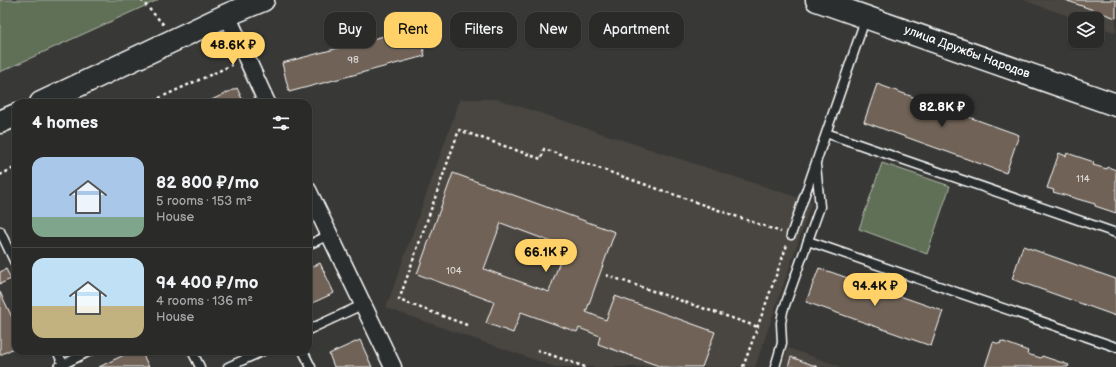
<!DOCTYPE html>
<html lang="en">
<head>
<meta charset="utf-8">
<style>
	:root { --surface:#2a2a28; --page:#363634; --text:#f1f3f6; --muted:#a5a7a8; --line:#464645; --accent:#ffd166 }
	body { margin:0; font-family:"Balsamiq Sans",sans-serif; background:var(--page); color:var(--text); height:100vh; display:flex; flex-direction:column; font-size:15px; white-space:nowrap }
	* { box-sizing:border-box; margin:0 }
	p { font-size:13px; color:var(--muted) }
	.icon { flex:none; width:22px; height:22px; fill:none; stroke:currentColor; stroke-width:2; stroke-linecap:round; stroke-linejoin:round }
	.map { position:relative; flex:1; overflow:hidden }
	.side { position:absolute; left:12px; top:99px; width:300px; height:256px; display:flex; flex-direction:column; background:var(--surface); border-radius:12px; box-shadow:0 1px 3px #0004,0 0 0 1px var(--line) }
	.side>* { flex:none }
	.hud { position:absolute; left:324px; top:12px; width:380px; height:36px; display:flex; gap:8px }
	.controls { position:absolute; left:1068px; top:12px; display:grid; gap:8px }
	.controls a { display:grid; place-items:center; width:36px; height:36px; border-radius:8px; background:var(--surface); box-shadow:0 1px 3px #0004,0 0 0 1px var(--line); font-size:20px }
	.price { position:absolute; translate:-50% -34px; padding:0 9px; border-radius:14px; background:var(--accent); color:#111; font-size:13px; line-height:26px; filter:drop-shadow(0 1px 2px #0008) }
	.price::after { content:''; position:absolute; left:50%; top:24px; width:12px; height:9px; margin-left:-6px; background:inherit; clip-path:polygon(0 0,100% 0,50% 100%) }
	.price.on { background:#222; color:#fff }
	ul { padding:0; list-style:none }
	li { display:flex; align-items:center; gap:12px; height:100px; padding:0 20px }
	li+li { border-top:1px solid var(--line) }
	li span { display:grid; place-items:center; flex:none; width:112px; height:80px; border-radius:12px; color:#555 }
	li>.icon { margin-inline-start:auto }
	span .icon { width:48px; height:48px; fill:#fffc; stroke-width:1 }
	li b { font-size:17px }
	h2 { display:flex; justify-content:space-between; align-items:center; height:48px; padding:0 20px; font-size:17px }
	.tag { padding:0 14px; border-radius:12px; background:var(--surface); box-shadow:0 1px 3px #0004,0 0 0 1px var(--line); font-size:14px; line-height:36px }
	.tag.on { background:var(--accent); color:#111 }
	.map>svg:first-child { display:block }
</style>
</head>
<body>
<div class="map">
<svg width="1116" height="367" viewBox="0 0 1116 367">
	<rect width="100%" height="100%" fill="#383836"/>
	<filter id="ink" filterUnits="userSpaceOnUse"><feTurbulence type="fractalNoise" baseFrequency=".025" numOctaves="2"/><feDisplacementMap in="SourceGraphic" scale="8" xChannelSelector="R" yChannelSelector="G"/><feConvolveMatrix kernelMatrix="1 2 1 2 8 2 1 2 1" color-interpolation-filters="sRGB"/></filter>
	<g filter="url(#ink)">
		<path fill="#494540" d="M1023 0H1116V33L1097 26V19H1077Z
			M460 99H497L812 202 755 367H555L386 308Z
			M788 348 842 367H782Z"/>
		<path fill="#617057" stroke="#b0b8ab" d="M0 0H158L0 72Z
			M882 163 950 186 927 254 859 229Z"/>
		<path fill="#706257" stroke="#fff" fill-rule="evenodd" d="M1065 0H1116V18Z
			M418 27 425 56 289 92 282 63Z
			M877 84 1019 135 1006 173 864 122Z
			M237 88 244 103H205Z
			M1059 153 1066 156 1067 153 1094 162 1093 165 1107 169 1108 167 1116 170V213L1095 206V204L1053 192 1054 190 1047 188Z
			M453 173 615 232 586 312 606 320 615 296 715 332 702 367H662L598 344 600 336 579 328 577 332 521 312 513 333 486 323 494 302 417 274ZM501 223 565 247 549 292 484 269Z
			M1023 246 1116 279V316L1012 279Z
			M320 263 334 293 308 305V269Z
			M819 268 943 311 931 346 806 302Z
			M6 269 11 279 0 284V272Z
			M0 292 12 317 16 315V347L0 355Z
			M360 340 372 367H334L329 354Z
			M1001 341 1028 351 1027 354 1041 358 1042 356 1069 365 1068 367H985L993 342 1000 344Z
			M132 351H141L149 367H99Z
			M791 357 818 367H788Z"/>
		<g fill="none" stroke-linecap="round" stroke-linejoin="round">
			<defs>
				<path id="lane" d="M826 133 1116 233
					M0 231 16 265
					M791 235 866 17
					M808 241 1116 347
					M308 245 329 235
					M308 330 362 305
					M57 351 63 364
					M192 351 200 367
					M303 351 311 367
					M58 367 90 351
					M228 367 263 351
					M775 367 782 343 781 323 783 311 820 207 816 165"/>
				<path id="street" d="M227 15 267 103
					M308 190 393 367"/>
				<path id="secondary" d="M817 0 1116 105
					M41 103 227 15 263 0
					M0 122 16 115"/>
			</defs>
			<use href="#lane" stroke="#fff" stroke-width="11"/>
			<use href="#street" stroke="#fff" stroke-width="19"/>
			<use href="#secondary" stroke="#fff" stroke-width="25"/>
			<path stroke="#fff" stroke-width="2.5" stroke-dasharray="3 3" stroke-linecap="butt" d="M141 0 164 25
				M148 103 232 65
				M0 175 16 167
				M606 275 758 327
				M467 325 399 300 459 130 541 159 544 149 781 232
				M537 350 585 367
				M743 367 787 245"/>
			<use href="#lane" stroke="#2a2d2e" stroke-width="8"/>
			<use href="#street" stroke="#2a2d2e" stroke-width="16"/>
			<use href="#secondary" stroke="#2a2d2e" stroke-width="22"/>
		</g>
	</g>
	<g text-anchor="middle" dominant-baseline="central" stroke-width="3.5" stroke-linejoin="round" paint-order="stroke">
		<g font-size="10" fill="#dbd8d5">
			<text x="353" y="60">98</text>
			<text x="1083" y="179">114</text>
			<text x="454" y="271">104</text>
		</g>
		<g font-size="12" fill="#fff" stroke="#2a2d2e">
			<text transform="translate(967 52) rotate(20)">улица Дружбы Народов</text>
		</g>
	</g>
</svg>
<div class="controls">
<a><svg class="icon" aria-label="layers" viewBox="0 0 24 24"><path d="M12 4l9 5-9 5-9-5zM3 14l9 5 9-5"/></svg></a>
</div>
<b class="price" style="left:233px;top:66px">48.6K ₽</b>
<b class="price on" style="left:942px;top:128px">82.8K ₽</b>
<b class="price" style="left:546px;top:273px">66.1K ₽</b>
<b class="price" style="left:875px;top:307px">94.4K ₽</b>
<div class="hud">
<a class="tag">Buy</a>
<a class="tag on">Rent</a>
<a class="tag">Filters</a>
<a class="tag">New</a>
<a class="tag">Apartment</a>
</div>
<section class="side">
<h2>4 homes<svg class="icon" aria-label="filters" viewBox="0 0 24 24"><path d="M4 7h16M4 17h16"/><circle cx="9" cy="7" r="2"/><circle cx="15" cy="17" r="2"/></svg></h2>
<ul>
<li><span style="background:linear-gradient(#a9c7e8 75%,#7fa58c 0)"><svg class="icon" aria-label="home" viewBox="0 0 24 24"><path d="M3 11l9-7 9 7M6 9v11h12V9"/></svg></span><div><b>82 800 ₽/mo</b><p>5 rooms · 153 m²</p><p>House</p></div></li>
<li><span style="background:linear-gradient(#bfe0f5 60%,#c2b280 0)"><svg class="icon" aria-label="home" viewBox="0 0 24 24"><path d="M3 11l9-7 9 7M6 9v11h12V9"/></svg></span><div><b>94 400 ₽/mo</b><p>4 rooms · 136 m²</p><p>House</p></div></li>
</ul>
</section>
</div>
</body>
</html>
